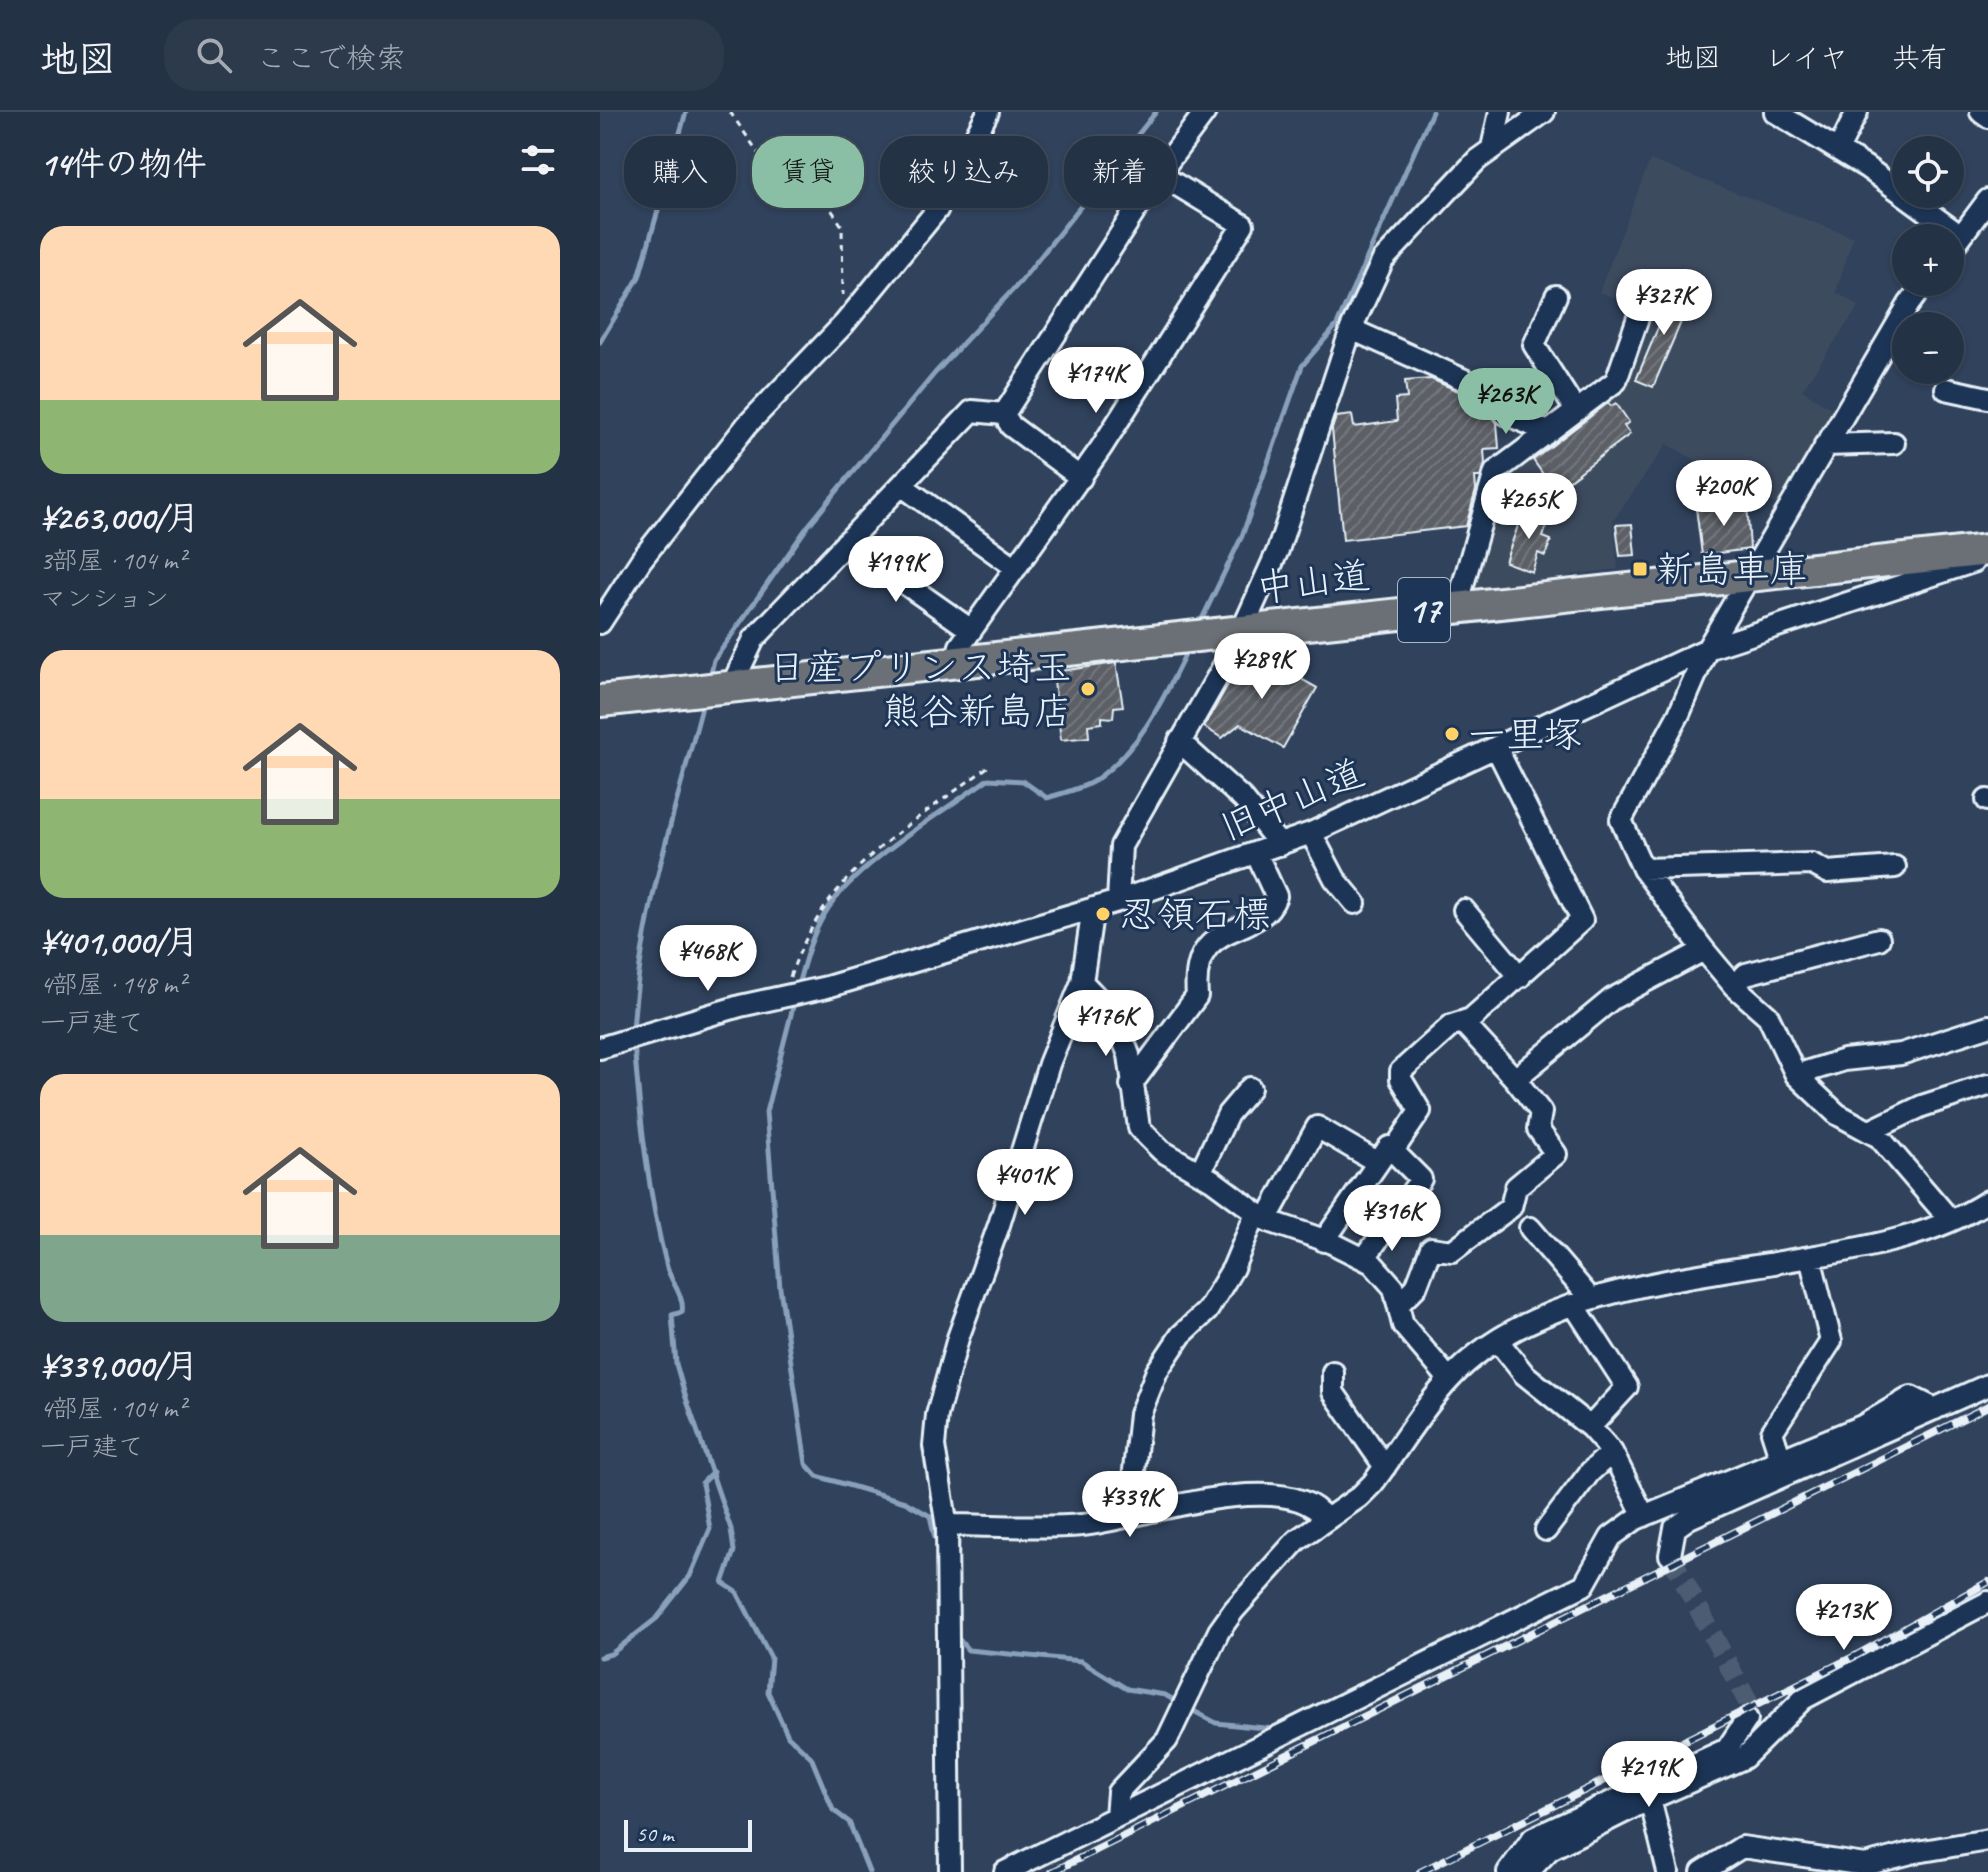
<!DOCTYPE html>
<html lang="ja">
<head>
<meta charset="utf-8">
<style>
	:root { --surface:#243245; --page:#2c3a4c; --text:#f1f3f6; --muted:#a3aab3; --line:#414d5e; --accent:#8abfa5 }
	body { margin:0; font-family:Caveat,"Klee One",sans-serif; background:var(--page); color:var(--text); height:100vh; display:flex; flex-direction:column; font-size:30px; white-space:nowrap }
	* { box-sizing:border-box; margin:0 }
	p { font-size:26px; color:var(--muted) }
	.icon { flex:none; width:44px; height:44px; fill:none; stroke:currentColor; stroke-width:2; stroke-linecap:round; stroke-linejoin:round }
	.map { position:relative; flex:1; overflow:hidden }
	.drawer { display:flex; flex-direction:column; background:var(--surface); width:600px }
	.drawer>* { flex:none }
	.guide { position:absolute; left:24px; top:24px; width:760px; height:72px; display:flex; gap:16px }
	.fabs { position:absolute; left:1292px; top:24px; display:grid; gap:16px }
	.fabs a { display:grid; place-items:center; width:72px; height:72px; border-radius:50%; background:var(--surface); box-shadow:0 2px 6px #0004,0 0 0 2px var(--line); font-size:40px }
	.scale { position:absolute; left:24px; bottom:20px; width:128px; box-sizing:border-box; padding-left:8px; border:4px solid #e8f1f8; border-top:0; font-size:22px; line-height:28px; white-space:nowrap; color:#e8f1f8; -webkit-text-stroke:6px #1d3557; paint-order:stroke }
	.price { position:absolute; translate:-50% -68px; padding:0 18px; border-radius:28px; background:#fff; color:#222; font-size:26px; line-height:52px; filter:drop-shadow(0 2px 4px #0008) }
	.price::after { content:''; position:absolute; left:50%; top:48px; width:24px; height:18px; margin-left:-12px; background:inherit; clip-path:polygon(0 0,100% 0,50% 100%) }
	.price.active { background:var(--accent); color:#111 }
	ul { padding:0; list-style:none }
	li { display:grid; align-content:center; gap:16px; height:424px; padding:0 40px }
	li span { display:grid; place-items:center; height:248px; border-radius:24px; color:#555 }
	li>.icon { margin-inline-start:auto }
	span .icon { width:144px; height:144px; fill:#fffc; stroke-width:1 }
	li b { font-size:34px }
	h2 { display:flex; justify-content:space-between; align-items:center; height:96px; padding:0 40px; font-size:34px }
	.chip { padding:0 28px; border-radius:32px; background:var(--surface); box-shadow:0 2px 6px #0004,0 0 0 2px var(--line); font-size:28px; line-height:72px }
	.chip.active { background:var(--accent); color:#111 }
	header { display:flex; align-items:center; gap:48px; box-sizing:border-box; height:112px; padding:0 40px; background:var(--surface); border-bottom:2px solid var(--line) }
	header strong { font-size:38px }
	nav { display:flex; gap:44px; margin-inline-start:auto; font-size:28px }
	.search { width:560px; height:72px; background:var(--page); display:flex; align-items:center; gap:20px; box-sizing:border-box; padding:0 28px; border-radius:32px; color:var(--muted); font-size:30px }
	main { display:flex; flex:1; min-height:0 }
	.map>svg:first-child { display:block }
</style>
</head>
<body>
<header>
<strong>地図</strong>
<div class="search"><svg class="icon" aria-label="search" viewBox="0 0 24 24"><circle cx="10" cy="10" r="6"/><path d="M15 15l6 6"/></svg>ここで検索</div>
<nav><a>地図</a><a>レイヤ</a><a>共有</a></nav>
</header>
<main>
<section class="drawer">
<h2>14件の物件<svg class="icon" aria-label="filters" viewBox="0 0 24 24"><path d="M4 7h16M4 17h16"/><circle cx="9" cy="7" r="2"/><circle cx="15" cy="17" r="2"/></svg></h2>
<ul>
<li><span style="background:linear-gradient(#ffd9b3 70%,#8fb573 0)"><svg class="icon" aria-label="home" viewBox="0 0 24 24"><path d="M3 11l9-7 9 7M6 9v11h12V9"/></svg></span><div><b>¥263,000/月</b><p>3部屋 · 104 m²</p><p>マンション</p></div></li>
<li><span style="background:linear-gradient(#ffd9b3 60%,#8fb573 0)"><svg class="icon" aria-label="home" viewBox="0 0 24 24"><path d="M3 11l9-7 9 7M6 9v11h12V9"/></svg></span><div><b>¥401,000/月</b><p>4部屋 · 148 m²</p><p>一戸建て</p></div></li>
<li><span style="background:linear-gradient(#ffd9b3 65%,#7fa58c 0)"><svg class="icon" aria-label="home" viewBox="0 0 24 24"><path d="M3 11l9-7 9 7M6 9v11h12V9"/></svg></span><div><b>¥339,000/月</b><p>4部屋 · 104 m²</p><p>一戸建て</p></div></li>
</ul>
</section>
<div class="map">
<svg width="1388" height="1760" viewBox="0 0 1388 1760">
	<defs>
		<pattern id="building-hatch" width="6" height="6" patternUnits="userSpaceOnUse" patternTransform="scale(2)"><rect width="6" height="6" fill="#5b6066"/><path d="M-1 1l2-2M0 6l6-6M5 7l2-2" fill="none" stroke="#73777d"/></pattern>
	</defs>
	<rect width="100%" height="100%" fill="#30425c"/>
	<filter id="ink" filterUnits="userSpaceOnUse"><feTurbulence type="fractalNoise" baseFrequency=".0125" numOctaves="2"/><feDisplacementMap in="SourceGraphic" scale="16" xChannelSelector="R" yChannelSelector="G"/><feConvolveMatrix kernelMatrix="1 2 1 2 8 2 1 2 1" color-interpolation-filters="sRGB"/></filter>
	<g filter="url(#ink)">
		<path fill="#3d4b5f" d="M1050 48 1253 125 1236 180 1259 194 1202 278 1233 297 1178 394 1067 332 1013 409 1018 457 971 463 941 474 872 479 906 363 1028 271 1054 200 999 180Z"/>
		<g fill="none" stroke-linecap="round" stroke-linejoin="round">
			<path stroke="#8aa1bb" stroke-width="5" d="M0 230 39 165 86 0
				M600 511 642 424 702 254 737 213 832 0
				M110 565 114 548 208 414 335 261 421 169 556 0
				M197 877C205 847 213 816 232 791 266 746 341 701 388 667L423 669 447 686C462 681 481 677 494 669 542 636 564 585 589 535
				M195 887 166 1000 180 1176 206 1352 217 1364 305 1390 330 1404 335 1426 343 1427
				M33 921C39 808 76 696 104 587
				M34 931C40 1005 48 1083 67 1155 71 1170 85 1185 82 1200L72 1203 76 1252 85 1283 131 1417 134 1439 123 1471 137 1480 171 1546 168 1580 188 1624 211 1645 233 1698 249 1710 269 1760
				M353 1429 358 1430 357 1462
				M356 1524 368 1538 481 1549 527 1577 565 1583 579 1591
				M0 1545 11 1542 57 1506 90 1464 110 1417 102 1371 113 1360
				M588 1596 616 1611 674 1617"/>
		</g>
		<path fill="url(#building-hatch)" stroke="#e8f1f8" stroke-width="2" d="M1075 175 1093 182 1053 275 1036 268Z
			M831 267 881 289 897 311 899 336 884 337 885 353 880 365H875L876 378 866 414 743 428 732 317 736 305 752 303 754 315 797 309 795 287 807 286 805 269Z
			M1008 291 1011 294 1016 291 1029 310 1024 314 1030 322 955 379 933 348Z
			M1147 390 1150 437 1102 443 1096 396Z
			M924 397 949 407 943 425 951 428 945 444 938 441 932 460 905 450Z
			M1032 412 1035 443 1020 444 1016 413Z
			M648 537 717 576 683 636 640 612 622 626 604 615Z
			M516 551 523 594 514 595 513 606 502 605V611L488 613 489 625 461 628 453 560Z"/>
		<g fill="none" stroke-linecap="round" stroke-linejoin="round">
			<path stroke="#4c5c73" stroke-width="20" stroke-dasharray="20 10" stroke-linecap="butt" d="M1070 1443 1148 1590 1147 1607"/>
			<defs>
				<path id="minor" d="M1175 0 1266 55 1361 124
					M1381 0 1388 5
					M892 36 900 0
					M1238 38 1257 0
					M1350 139 1388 88
					M1326 170 1309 192 1107 537 1079 602 1021 708 1043 757 1104 838 1134 874 1168 904 1196 963 1237 1002 1279 1025 1351 1109
					M956 184 934 233 976 299
					M751 217 889 279 906 302 948 320
					M1346 277 1388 286
					M404 302 559 62 605 0
					M1225 333 1294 331
					M301 373 416 456
					M246 430 371 518
					M857 494 895 360 1016 269 1041 197
					M0 511 41 448 147 313 244 212 337 98 388 0
					M355 551 360 534 501 336 643 113 559 62
					M131 575 154 527 372 299 404 302 411 314 481 366
					M579 629 643 687 680 733
					M896 635 982 808 871 907 867 915 915 967 1012 887 1104 838
					M1387 688H1388
					M711 721 735 767 755 791
					M1043 757 1212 752 1227 760 1295 755
					M518 789 521 734 634 536 678 438 751 217 783 148 877 48 944 0
					M864 798 920 865
					M482 870 513 902 529 943 539 1016 562 1039 612 1068 666 1108 730 1130 772 1151 794 1176 803 1213 849 1267
					M1134 874 1146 862 1279 827
					M0 936 140 894 227 875 518 789 711 721 1107 537 1373 450
					M1196 963 1244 948 1301 942 1388 914
					M531 973 597 884C590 802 658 831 676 784L657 743
					M1270 1019 1322 994 1388 973
					M793 1039 820 999 801 967V959L852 913 871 907
					M600 1061 628 1002 650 976
					M666 1108 717 1015 777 1050
					M930 1116 990 1186
					M724 1129 789 1035 821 1067 764 1147
					M798 1193 816 1175 831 1136 852 1139 911 1095 916 1075 956 1042 938 1017 941 1000 915 967
					M898 1229 924 1262 990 1315 1027 1275 974 1193
					M733 1260V1280L785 1355
					M990 1315 1012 1340 1044 1404
					M1181 1348 1172 1320 1231 1229 1210 1145
					M529 1405 540 1302 557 1259 581 1223 607 1199 633 1156 656 1101
					M347 1413C391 1413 438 1417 482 1413 538 1408 685 1352 725 1406
					M946 1418 990 1360 1012 1340
					M1070 1443 1075 1416 1089 1406 1388 1273
					M1050 1687 1068 1760
					M516 1704 518 1680 567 1628 619 1519 634 1498 697 1428 759 1385 773 1371C798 1338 820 1299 849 1268 932 1176 1093 1166 1210 1145 1270 1135 1336 1123 1388 1089
					M350 1760 347 1415 334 1334 337 1303 358 1226 399 1113 449 952 482 870 493 796
					M405 1760 984 1473 1011 1425 1036 1407 1262 1314 1311 1285 1335 1297
					M908 1760 933 1726 1127 1637 1147 1607
					M928 1760 950 1737 1050 1687 1144 1646 1203 1587 1388 1490
					M1102 1760 1142 1735 1265 1753 1311 1741 1388 1728"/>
				<path id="highway" d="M0 589 1388 438"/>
			</defs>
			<use href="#minor" stroke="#e8f1f8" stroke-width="26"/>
			<use href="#highway" stroke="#e8f1f8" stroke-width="36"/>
			<path stroke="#e8f1f8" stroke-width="3" stroke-dasharray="6 6" stroke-linecap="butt" d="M130 0 160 43 181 62 225 88 242 114 243 183
				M190 865C227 757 303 719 389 654"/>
			<use href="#minor" stroke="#1d3557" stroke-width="20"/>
			<use href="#highway" stroke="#6b6f75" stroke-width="30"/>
			<defs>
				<path id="rail" d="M452 1760 1388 1294
					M820 1760 1257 1543 1388 1470"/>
			</defs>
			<use href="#rail" stroke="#e8f1f8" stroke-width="8"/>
			<use href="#rail" stroke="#1d3557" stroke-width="5" stroke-dasharray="15" stroke-linecap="butt"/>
		</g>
	</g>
	<g fill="#ffd166" stroke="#1d3557" stroke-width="3">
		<rect x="1032" y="449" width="16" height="16" rx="4"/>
		<circle cx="488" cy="577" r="8"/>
		<circle cx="852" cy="622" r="8"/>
		<circle cx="503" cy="802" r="8"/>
	</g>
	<g text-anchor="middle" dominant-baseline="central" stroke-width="6" stroke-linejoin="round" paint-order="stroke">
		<rect fill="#1d3557" stroke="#abb9c8" stroke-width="2" x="798" y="466" width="52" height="64" rx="6"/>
		<g font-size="36" font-weight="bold" fill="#e8f1f8">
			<text x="824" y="498">17</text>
		</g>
		<g font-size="38" fill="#e8f1f8" stroke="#1d3557" text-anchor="start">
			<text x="1056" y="457">新島車庫</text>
			<text x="472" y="555" text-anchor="end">日産プリンス埼玉<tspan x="472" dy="44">熊谷新島店</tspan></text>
			<text x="868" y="622">一里塚</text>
			<text x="519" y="802">忍領石標</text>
		</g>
		<g font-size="38" fill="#e8f1f8" stroke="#1d3557">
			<text transform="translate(713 470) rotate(-7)">中山道</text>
			<text transform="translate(692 688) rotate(-23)">旧中山道</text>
		</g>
	</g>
</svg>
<div class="fabs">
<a><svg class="icon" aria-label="locate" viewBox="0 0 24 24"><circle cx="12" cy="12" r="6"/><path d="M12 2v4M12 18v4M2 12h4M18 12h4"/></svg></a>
<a>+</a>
<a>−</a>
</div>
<div class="scale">50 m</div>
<b class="price" style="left:1064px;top:225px">¥327K</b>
<b class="price" style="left:496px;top:303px">¥174K</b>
<b class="price active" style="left:906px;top:324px">¥263K</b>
<b class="price" style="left:1124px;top:416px">¥200K</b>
<b class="price" style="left:929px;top:429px">¥265K</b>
<b class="price" style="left:296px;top:492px">¥199K</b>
<b class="price" style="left:662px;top:589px">¥289K</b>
<b class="price" style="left:108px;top:881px">¥468K</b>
<b class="price" style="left:506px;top:946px">¥176K</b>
<b class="price" style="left:425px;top:1105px">¥401K</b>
<b class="price" style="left:792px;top:1141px">¥316K</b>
<b class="price" style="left:530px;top:1427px">¥339K</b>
<b class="price" style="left:1244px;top:1540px">¥213K</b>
<b class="price" style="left:1049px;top:1697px">¥219K</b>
<div class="guide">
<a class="chip">購入</a>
<a class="chip active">賃貸</a>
<a class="chip">絞り込み</a>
<a class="chip">新着</a>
</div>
</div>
</main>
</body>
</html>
